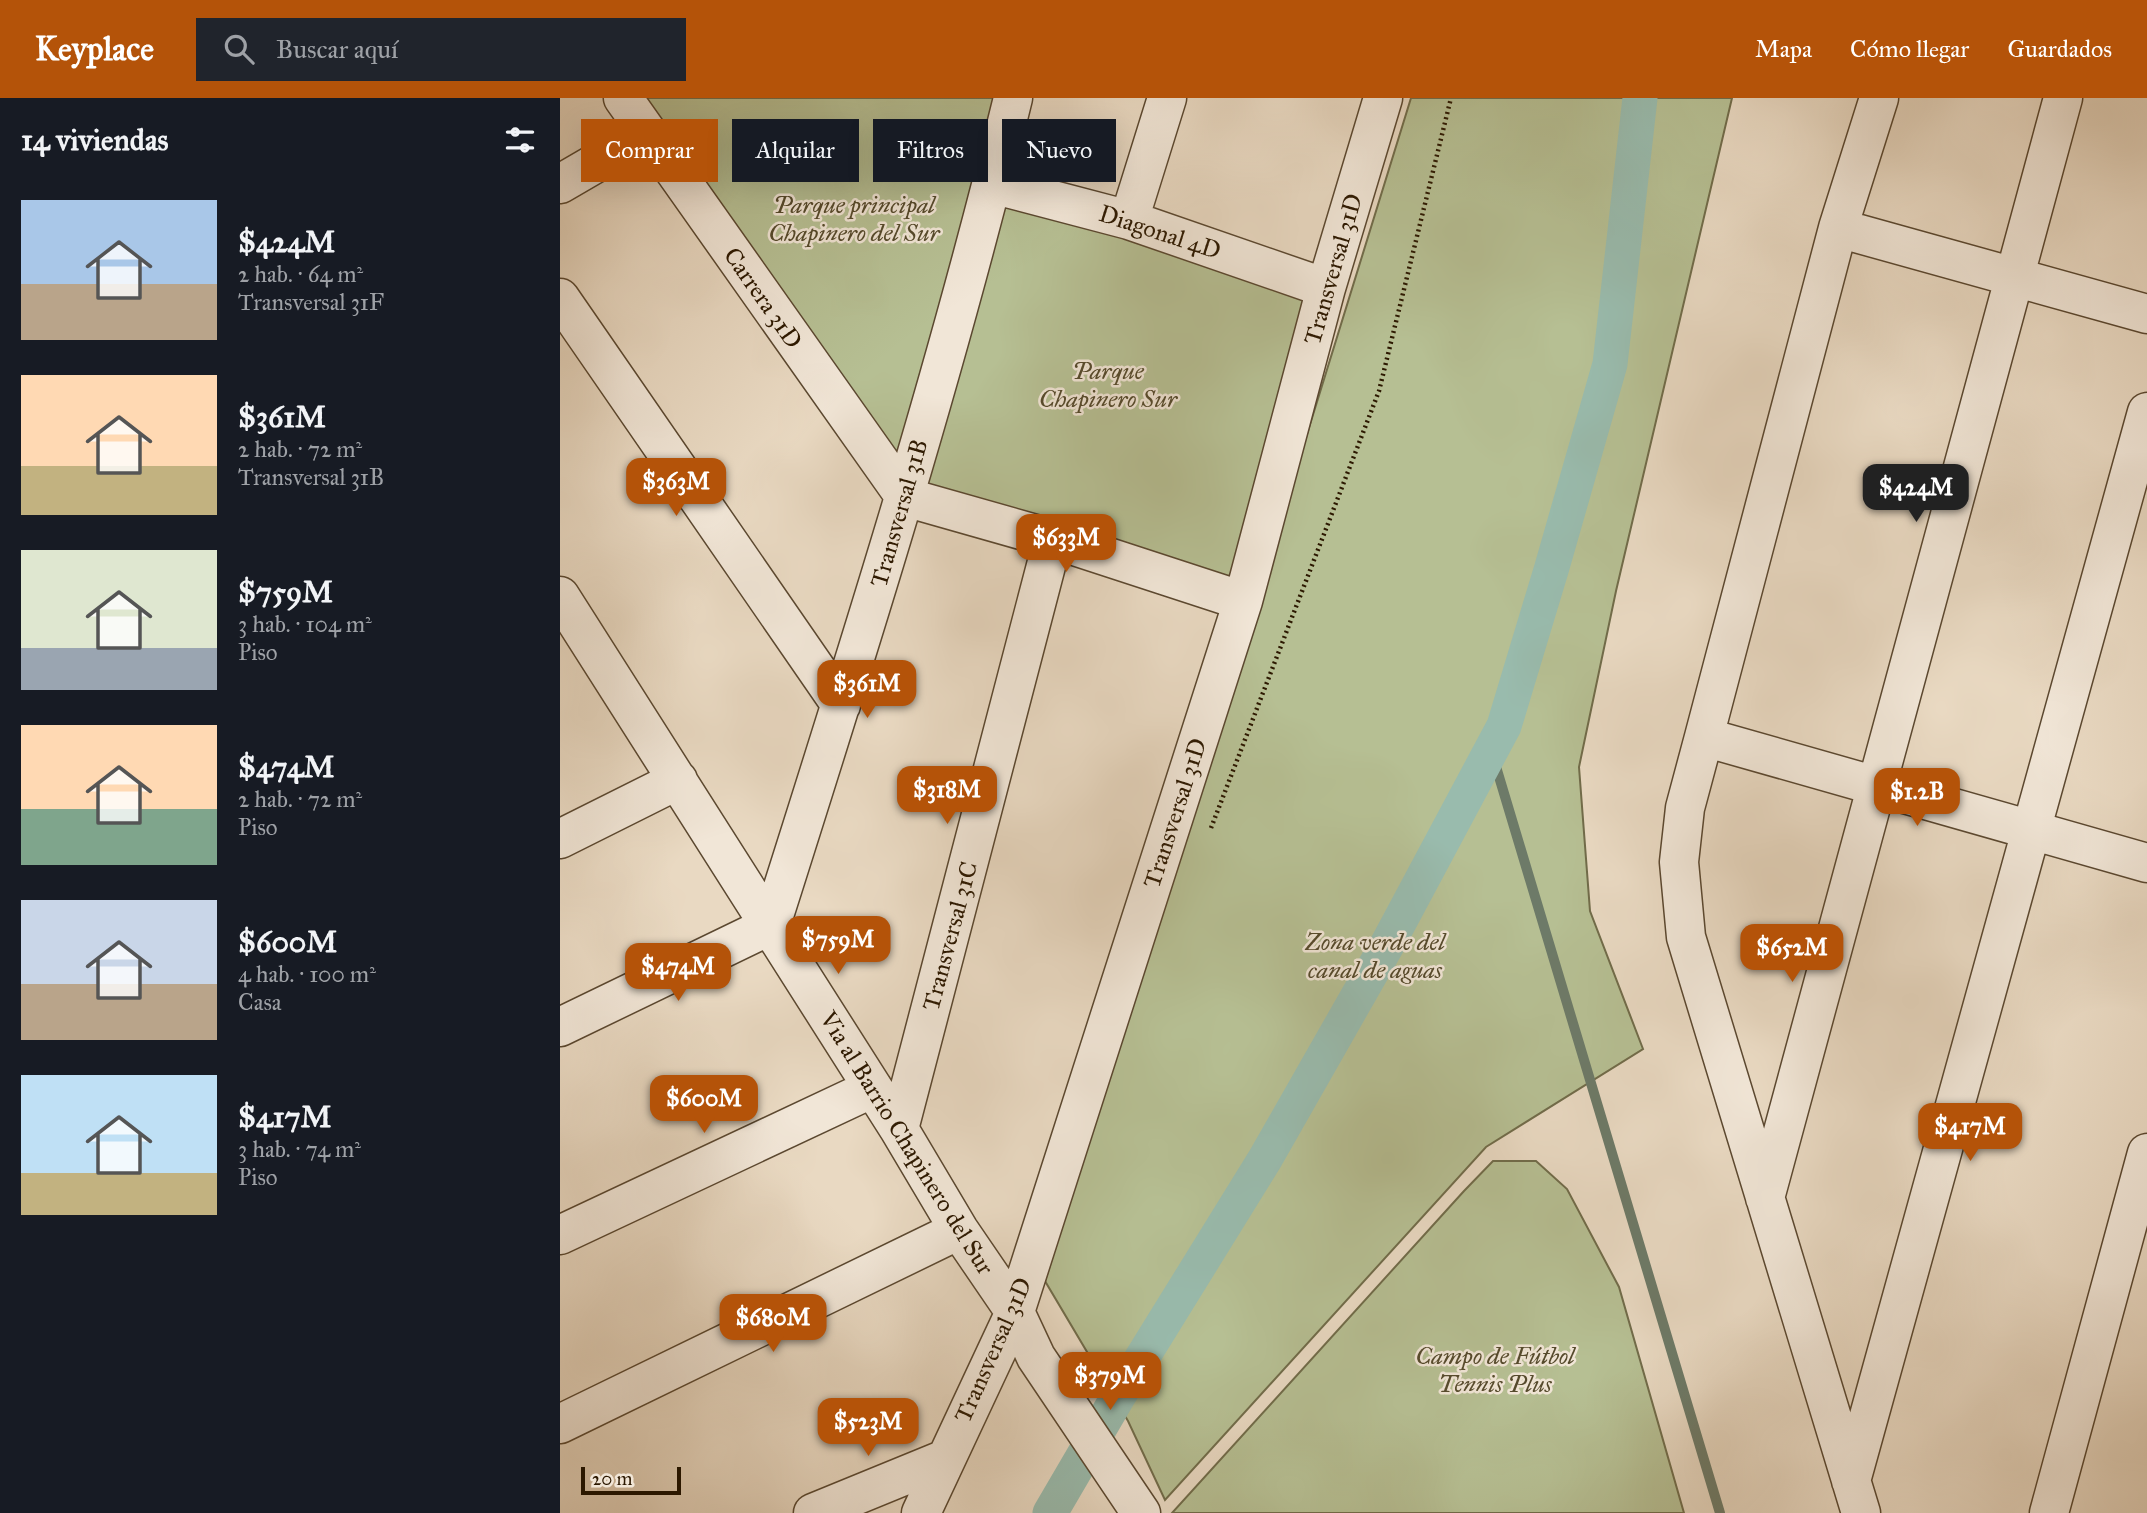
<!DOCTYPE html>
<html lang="es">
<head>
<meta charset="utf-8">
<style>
	:root { --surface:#171b24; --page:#20242c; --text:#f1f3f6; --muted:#9ea1a6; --accent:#b45309 }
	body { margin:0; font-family:"IM FELL Great Primer",serif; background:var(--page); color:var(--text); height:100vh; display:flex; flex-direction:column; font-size:26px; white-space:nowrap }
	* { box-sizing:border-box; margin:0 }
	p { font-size:23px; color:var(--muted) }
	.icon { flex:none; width:38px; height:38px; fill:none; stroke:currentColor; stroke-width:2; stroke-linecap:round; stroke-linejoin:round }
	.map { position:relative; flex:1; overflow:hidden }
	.sheet { display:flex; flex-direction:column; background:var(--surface); width:560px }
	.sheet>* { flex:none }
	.banner { position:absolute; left:21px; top:21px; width:665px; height:63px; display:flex; gap:14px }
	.scale { position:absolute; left:21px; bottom:18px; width:100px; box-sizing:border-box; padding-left:7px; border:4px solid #2c1800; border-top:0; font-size:19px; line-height:24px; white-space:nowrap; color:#2c1800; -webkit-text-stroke:5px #f1e6d7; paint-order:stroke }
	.price { position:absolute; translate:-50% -60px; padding:0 16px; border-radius:14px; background:var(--accent); color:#fff; font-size:23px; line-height:46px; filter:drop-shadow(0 2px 4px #0008) }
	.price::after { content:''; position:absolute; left:50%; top:42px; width:21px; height:16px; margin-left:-10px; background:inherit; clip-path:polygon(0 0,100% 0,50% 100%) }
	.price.selected { background:#222; color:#fff }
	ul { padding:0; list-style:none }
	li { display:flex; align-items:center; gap:21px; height:175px; padding:0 21px }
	li span { display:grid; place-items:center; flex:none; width:196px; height:140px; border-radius:0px; color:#555 }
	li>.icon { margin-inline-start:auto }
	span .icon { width:84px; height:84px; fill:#fffc; stroke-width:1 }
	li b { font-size:30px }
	h2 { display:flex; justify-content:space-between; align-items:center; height:84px; padding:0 21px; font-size:30px }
	.tag { padding:0 24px; border-radius:0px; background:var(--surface); box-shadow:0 7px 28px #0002; font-size:24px; line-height:63px }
	.tag.selected { background:var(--accent); color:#fff }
	header { display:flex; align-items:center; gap:42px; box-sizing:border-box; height:98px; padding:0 35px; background:var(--accent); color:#fff }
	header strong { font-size:33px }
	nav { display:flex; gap:38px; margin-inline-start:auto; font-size:24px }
	.search { width:490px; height:63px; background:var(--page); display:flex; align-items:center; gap:18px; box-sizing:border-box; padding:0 24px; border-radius:0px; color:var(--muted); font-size:26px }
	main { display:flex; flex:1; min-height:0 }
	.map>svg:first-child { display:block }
</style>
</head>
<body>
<header>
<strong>Keyplace</strong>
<div class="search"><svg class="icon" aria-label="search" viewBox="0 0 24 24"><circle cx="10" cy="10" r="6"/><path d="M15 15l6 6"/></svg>Buscar aquí</div>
<nav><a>Mapa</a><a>Cómo llegar</a><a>Guardados</a></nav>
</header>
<main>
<section class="sheet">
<h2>14 viviendas<svg class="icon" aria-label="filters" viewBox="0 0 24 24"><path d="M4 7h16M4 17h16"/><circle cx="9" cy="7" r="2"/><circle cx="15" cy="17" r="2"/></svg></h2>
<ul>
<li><span style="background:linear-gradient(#a9c7e8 60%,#b9a48a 0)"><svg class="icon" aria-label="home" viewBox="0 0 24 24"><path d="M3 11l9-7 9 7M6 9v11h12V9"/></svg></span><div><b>$424M</b><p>2 hab. · 64 m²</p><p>Transversal 31F</p></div></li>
<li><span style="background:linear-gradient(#ffd9b3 65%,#c2b280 0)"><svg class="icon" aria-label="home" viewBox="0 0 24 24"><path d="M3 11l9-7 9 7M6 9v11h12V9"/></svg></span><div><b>$361M</b><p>2 hab. · 72 m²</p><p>Transversal 31B</p></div></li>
<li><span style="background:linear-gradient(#dfe7d0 70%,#9aa5b1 0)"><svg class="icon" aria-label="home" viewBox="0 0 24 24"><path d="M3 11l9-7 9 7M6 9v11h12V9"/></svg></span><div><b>$759M</b><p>3 hab. · 104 m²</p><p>Piso</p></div></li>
<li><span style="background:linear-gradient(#ffd9b3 60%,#7fa58c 0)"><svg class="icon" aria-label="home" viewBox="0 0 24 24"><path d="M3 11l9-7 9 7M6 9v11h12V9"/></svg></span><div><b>$474M</b><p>2 hab. · 72 m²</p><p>Piso</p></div></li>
<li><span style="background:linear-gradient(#c9d6e8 60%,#b9a48a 0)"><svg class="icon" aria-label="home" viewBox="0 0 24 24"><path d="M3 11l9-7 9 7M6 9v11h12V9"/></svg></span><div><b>$600M</b><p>4 hab. · 100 m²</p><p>Casa</p></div></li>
<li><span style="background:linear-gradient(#bfe0f5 70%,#c2b280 0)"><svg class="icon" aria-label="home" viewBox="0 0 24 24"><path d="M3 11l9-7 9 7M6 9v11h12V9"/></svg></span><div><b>$417M</b><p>3 hab. · 74 m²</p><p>Piso</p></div></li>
</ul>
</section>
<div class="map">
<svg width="1587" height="1415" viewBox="0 0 1587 1415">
	<rect width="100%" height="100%" fill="#e9d9c2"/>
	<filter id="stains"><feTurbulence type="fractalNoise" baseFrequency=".00286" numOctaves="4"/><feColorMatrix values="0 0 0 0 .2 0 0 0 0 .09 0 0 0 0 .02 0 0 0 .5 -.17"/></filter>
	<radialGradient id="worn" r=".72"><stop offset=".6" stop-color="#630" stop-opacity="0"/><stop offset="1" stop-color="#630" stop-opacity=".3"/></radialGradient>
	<path fill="#b6bf93" stroke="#716c4a" stroke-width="2" d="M63 0H449L432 86 760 196 683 503 345 399Z
		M851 0H1172L1056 493 1019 669 1030 813 1083 951 926 1049 605 1402 568 1323 485 1183Z
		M933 1063H976L1007 1091 1059 1189 1124 1415H612L904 1093Z"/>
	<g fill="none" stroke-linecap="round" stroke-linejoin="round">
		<path stroke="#6d7a68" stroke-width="10" d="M931 652 1160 1415"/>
		<path stroke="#99bbad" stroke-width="35" d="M490 1415 559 1297 705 1061 827 847 944 628 992 469 1050 266 1080 0"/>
		<defs>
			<path id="minor" d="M63 0 345 399
				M0 86 86 36
				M432 86 569 122 766 190
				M569 122 607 0
				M1278 130 1587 216
				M0 200 281 607
				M345 399 493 441 683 503
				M0 498 339 1031 399 1132 455 1214 476 1259 581 1415
				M1144 639 1587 765
				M0 741 118 682
				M0 929 211 827C298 553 385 279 453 0
				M339 1031 493 441
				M1205 1100 1503 0
				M0 1137 313 990
				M0 1326 399 1132
				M1291 1383 1587 314
				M253 1415 385 1361
				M361 1415 455 1214 683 503 766 190 823 0
				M1301 1415 1126 839 1119 764 1125 710 1144 639 1278 130 1319 0
				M1489 1415 1587 1055"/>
		</defs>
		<use href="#minor" stroke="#5b4830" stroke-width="41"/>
		<path stroke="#2c1800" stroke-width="4.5" stroke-dasharray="2 3.5" stroke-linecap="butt" d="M651 730 819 293 891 0"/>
		<use href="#minor" stroke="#f1e6d7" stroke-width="38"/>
	</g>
	<g text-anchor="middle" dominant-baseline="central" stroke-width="5" stroke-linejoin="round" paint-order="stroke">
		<g font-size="24" font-style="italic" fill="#554a2c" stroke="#f1e6d7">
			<text x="294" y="107">Parque principal<tspan x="294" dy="28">Chapinero del Sur</tspan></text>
			<text x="548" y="273">Parque<tspan x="548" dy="28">Chapinero Sur</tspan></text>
			<text x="815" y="844">Zona verde del<tspan x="815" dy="28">canal de aguas</tspan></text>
			<text x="935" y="1258">Campo de Fútbol<tspan x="935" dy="28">Tennis Plus</tspan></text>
		</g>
		<g font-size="24" fill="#2c1800" stroke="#f1e6d7">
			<text transform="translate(600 134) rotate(18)">Diagonal 4D</text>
			<text transform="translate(773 171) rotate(-74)">Transversal 31D</text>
			<text transform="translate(203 200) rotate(55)">Carrera 31D</text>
			<text transform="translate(339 415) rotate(-74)">Transversal 31B</text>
			<text transform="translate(615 715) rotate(-72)">Transversal 31D</text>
			<text transform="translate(390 838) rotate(-75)">Transversal 31C</text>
			<text transform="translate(347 1045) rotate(58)">Via al Barrio Chapinero del Sur</text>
			<text transform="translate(433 1252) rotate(-66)">Transversal 31D</text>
		</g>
	</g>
	<rect width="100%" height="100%" filter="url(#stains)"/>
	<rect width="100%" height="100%" fill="url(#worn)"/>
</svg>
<div class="scale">20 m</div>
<b class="price" style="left:116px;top:420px">$363M</b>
<b class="price selected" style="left:1356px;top:426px">$424M</b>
<b class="price" style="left:506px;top:476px">$633M</b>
<b class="price" style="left:307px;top:622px">$361M</b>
<b class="price" style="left:387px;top:728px">$318M</b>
<b class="price" style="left:1357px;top:730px">$1.2B</b>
<b class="price" style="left:278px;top:878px">$759M</b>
<b class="price" style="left:1232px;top:886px">$652M</b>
<b class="price" style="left:118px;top:905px">$474M</b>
<b class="price" style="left:144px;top:1037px">$600M</b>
<b class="price" style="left:1410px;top:1065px">$417M</b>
<b class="price" style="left:213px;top:1256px">$680M</b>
<b class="price" style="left:550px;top:1314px">$379M</b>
<b class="price" style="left:308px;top:1360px">$523M</b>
<div class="banner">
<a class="tag selected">Comprar</a>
<a class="tag">Alquilar</a>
<a class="tag">Filtros</a>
<a class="tag">Nuevo</a>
</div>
</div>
</main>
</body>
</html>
